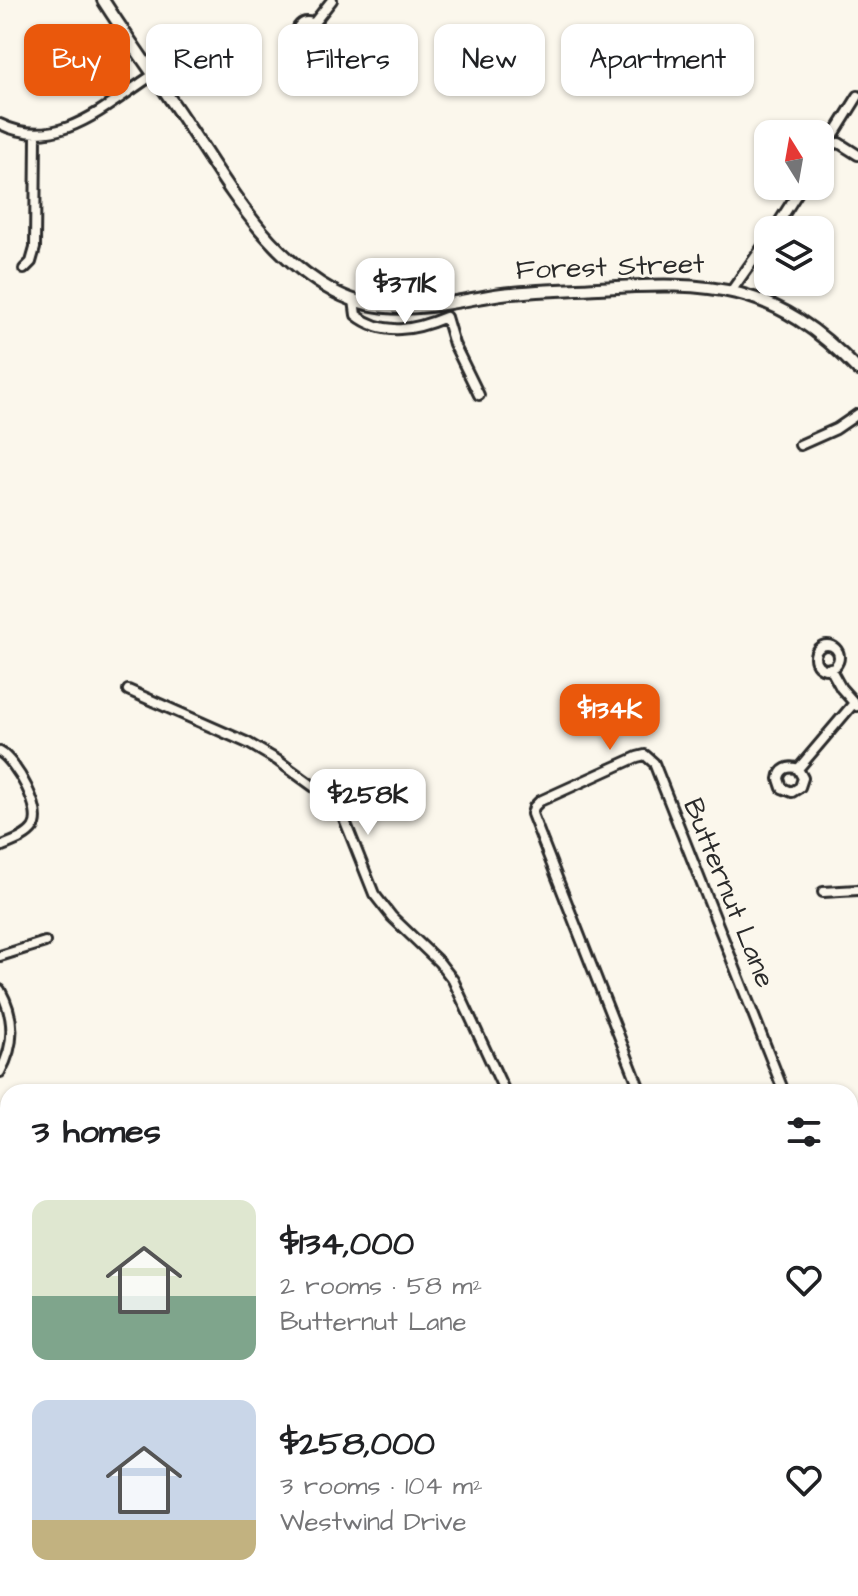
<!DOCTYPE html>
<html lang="en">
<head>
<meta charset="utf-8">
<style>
	:root { --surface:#fff; --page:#f6f6f6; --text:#202124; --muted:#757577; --accent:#ea580c }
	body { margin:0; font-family:"Architects Daughter",sans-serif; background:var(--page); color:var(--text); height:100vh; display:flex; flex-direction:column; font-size:30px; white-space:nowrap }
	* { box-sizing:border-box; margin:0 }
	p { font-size:26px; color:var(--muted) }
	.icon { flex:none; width:44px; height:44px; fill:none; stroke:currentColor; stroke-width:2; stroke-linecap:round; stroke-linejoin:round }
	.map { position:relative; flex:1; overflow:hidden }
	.panel { position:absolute; left:0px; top:1084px; width:858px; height:512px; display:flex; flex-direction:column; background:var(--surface); border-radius:24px 24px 0 0; box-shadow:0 2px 6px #0004 }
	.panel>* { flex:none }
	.banner { position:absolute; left:24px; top:24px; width:810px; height:72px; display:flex; gap:16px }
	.needle { width:52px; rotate:349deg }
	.buttons { position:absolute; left:754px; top:120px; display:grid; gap:16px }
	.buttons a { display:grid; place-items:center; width:80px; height:80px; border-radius:16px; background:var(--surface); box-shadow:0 2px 6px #0004; font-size:40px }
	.price { position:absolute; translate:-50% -68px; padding:0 18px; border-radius:16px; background:#fff; color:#222; font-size:26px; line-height:52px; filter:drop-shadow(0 2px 4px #0008) }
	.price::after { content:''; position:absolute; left:50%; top:48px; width:24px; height:18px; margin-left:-12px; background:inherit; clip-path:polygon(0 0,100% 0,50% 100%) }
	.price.current { background:var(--accent); color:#fff }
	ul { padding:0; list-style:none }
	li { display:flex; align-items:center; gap:24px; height:200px; padding:0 32px }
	li span { display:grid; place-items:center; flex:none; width:224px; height:160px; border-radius:16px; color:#555 }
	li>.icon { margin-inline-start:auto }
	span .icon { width:96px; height:96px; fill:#fffc; stroke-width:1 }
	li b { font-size:34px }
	h2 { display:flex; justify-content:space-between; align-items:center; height:96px; padding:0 32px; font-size:34px }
	.tag { padding:0 28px; border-radius:16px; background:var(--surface); box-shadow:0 2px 6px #0004; font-size:28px; line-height:72px }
	.tag.current { background:var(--accent); color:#fff }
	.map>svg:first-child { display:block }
</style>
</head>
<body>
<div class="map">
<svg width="858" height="1596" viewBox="0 0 858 1596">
	<rect width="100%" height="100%" fill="#fbf7ec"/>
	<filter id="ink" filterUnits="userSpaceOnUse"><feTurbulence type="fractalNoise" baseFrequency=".0125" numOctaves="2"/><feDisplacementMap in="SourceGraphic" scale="16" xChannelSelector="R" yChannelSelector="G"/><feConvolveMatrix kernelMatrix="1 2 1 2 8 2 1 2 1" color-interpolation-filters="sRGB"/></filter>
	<g filter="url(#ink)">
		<path fill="#9ddda7" stroke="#648469" stroke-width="2" d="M8 1194V1391L0 1389V1197Z"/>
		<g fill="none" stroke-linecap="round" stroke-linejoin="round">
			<path stroke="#668b9f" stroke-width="2" d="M651 1596 657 1588"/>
			<defs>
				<path id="minor" d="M297 32a10 10 0 1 1 20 0a10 10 0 1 1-20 0Z
					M313 24 332 0
					M0 124C59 153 106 105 153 75
					M830 144 839 143 858 155
					M820 157 858 96
					M774 230 802 186
					M24 269 31 262 35 248 36 135
					M732 290 768 239
					M354 300 356 315C384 337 415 330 446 317L454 344 479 395
					M800 445 836 429 858 414
					M815 657a12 12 0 1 1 24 0a12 12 0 1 1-24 0Z
					M830 668 841 688 857 706
					M128 690 248 743 277 760 335 802 341 811 374 894 392 917 439 962 453 980 505 1092
					M0 752C15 760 45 812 33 828 26 838 11 842 0 847
					M798 769 803 778 800 787 792 792 782 788 779 779C780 769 789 765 798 769L854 703
					M823 892 858 890
					M0 956 45 942
					M0 990C15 1017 15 1045 0 1072
					M641 1092 532 814 534 807 540 801 637 757 645 755 654 763 784 1092
					M0 1194 8 1190
					M850 1233 858 1243
					M850 1405 852 1411 850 1421
					M850 1575 858 1577
					M323 1596 325 1588
					M459 1596 466 1588
					M769 1596 771 1588"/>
				<path id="tertiary" d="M103 0C129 41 158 80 185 121 228 185 264 254 335 292 388 320 440 304 495 295 529 290 564 290 598 288 712 281 775 283 858 370"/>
			</defs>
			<use href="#minor" stroke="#2b2b2b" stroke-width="14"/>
			<use href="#tertiary" stroke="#2b2b2b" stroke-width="16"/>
			<use href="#minor" stroke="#fbf7ec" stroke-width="8"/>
			<use href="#tertiary" stroke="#fbf7ec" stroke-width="10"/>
		</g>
	</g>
	<g text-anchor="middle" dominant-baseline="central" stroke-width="6" stroke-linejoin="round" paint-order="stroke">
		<g font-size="28" fill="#2b2b2b" stroke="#fbf7ec">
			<text transform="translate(610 267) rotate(-2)">Forest Street</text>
			<text transform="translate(729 893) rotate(68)">Butternut Lane</text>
		</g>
	</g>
</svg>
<div class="buttons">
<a><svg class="needle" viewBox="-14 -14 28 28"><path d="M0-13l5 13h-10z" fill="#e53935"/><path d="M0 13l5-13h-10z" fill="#757577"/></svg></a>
<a><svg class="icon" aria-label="layers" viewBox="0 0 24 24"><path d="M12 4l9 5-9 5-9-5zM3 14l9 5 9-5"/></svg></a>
</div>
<b class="price" style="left:405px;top:326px">$371K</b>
<b class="price current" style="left:610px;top:752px">$134K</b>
<b class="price" style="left:368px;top:837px">$258K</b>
<div class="banner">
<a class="tag current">Buy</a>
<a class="tag">Rent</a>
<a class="tag">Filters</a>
<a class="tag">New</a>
<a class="tag">Apartment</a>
</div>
<section class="panel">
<h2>3 homes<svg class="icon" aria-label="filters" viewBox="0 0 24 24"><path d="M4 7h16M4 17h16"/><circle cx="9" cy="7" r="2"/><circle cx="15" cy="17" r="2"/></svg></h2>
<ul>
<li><span style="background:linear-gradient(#dfe7d0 60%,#7fa58c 0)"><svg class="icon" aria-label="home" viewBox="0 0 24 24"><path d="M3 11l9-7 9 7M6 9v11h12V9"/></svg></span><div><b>$134,000</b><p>2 rooms · 58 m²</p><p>Butternut Lane</p></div><svg class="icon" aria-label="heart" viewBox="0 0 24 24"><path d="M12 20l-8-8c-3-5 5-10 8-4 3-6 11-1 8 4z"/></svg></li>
<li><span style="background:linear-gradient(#c9d6e8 75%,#c2b280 0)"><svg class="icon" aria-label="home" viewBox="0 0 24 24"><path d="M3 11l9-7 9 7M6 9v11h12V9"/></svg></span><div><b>$258,000</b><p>3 rooms · 104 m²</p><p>Westwind Drive</p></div><svg class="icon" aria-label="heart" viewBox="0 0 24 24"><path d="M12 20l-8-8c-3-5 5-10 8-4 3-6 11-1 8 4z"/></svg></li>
</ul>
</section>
</div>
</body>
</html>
